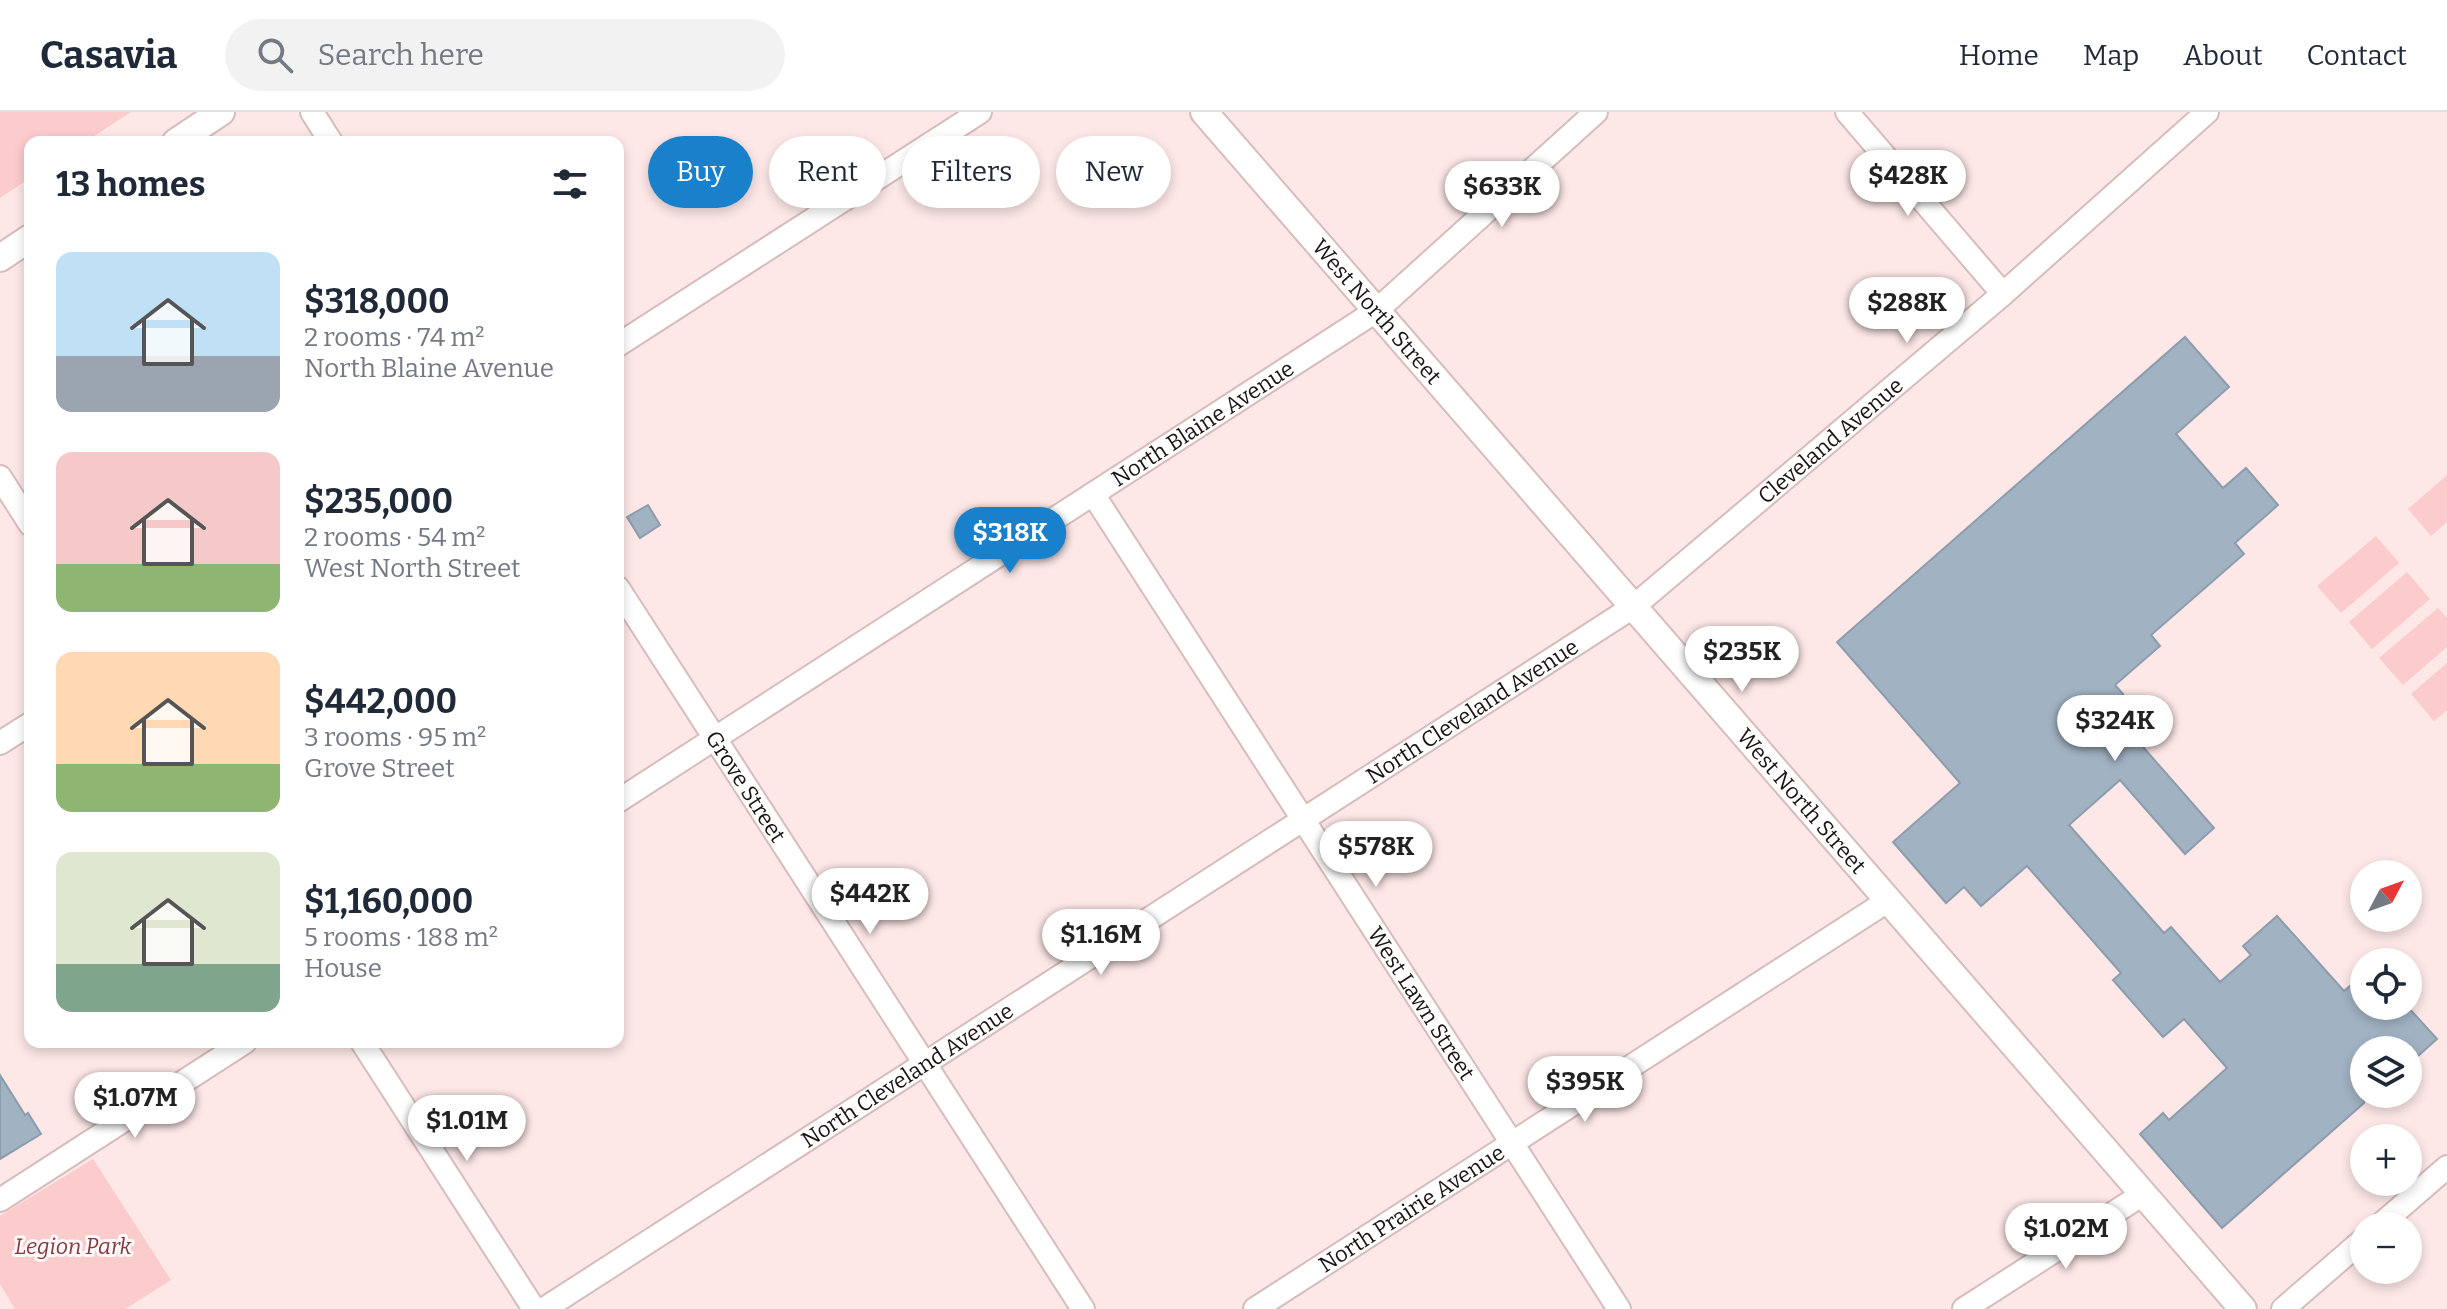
<!DOCTYPE html>
<html lang="en">
<head>
<meta charset="utf-8">
<style>
	:root { --surface:#fff; --page:#f2f2f3; --text:#1f2937; --muted:#747a83; --line:#e0e1e3; --accent:#1980cb }
	body { margin:0; font-family:Bitter,serif; background:var(--page); color:var(--text); height:100vh; display:flex; flex-direction:column; font-size:30px; white-space:nowrap }
	* { box-sizing:border-box; margin:0 }
	p { font-size:26px; color:var(--muted) }
	.icon { flex:none; width:44px; height:44px; fill:none; stroke:currentColor; stroke-width:2; stroke-linecap:round; stroke-linejoin:round }
	.map { position:relative; flex:1; overflow:hidden }
	.drawer { position:absolute; left:24px; top:24px; width:600px; height:912px; display:flex; flex-direction:column; background:var(--surface); border-radius:16px; box-shadow:0 4px 12px #0003 }
	.drawer>* { flex:none }
	.top-card { position:absolute; left:648px; top:24px; width:760px; height:72px; display:flex; gap:16px }
	.needle { width:52px; rotate:49deg }
	.fabs { position:absolute; left:2350px; top:748px; display:grid; gap:16px }
	.fabs a { display:grid; place-items:center; width:72px; height:72px; border-radius:50%; background:var(--surface); box-shadow:0 4px 12px #0003; font-size:40px }
	.price { position:absolute; translate:-50% -68px; padding:0 18px; border-radius:28px; background:#fff; color:#222; font-size:26px; line-height:52px; filter:drop-shadow(0 2px 4px #0008) }
	.price::after { content:''; position:absolute; left:50%; top:48px; width:24px; height:18px; margin-left:-12px; background:inherit; clip-path:polygon(0 0,100% 0,50% 100%) }
	.price.active { background:var(--accent); color:#fff }
	ul { padding:0; list-style:none }
	li { display:flex; align-items:center; gap:24px; height:200px; padding:0 32px }
	li span { display:grid; place-items:center; flex:none; width:224px; height:160px; border-radius:16px; color:#555 }
	li>.icon { margin-inline-start:auto }
	span .icon { width:96px; height:96px; fill:#fffc; stroke-width:1 }
	li b { font-size:34px }
	h2 { display:flex; justify-content:space-between; align-items:center; height:96px; padding:0 32px; font-size:34px }
	.pill { padding:0 28px; border-radius:36px; background:var(--surface); box-shadow:0 4px 12px #0003; font-size:28px; line-height:72px }
	.pill.active { background:var(--accent); color:#fff }
	header { display:flex; align-items:center; gap:48px; box-sizing:border-box; height:112px; padding:0 40px; background:var(--surface); border-bottom:2px solid var(--line) }
	header strong { font-size:38px }
	nav { display:flex; gap:44px; margin-inline-start:auto; font-size:28px }
	.search { width:560px; height:72px; background:var(--page); display:flex; align-items:center; gap:20px; box-sizing:border-box; padding:0 28px; border-radius:44px; color:var(--muted); font-size:30px }
	.map>svg:first-child { display:block }
</style>
</head>
<body>
<header>
<strong>Casavia</strong>
<div class="search"><svg class="icon" aria-label="search" viewBox="0 0 24 24"><circle cx="10" cy="10" r="6"/><path d="M15 15l6 6"/></svg>Search here</div>
<nav><a>Home</a><a>Map</a><a>About</a><a>Contact</a></nav>
</header>
<div class="map">
<svg width="2447" height="1197" viewBox="0 0 2447 1197">
	<rect width="100%" height="100%" fill="#fde7e7"/>
	<path fill="#fccbcc" d="M0 0H131L85 30H30V66L0 86Z
		M2447 363V410L2431 424 2408 397Z
		M2376 424 2399 451 2341 501 2317 474Z
		M2407 460 2430 487 2372 537 2349 510Z
		M2438 496 2447 506V535L2403 573 2379 546Z
		M2447 551V598L2434 609 2411 582Z
		M93 1047 171 1168 125 1197H15L0 1172V1104Z"/>
	<path fill="#a1b2c3" stroke="#8c9cac" stroke-width="2" d="M2185 225 2229 275 2176 322 2223 376 2246 356 2278 393 2235 431 2244 442 2151 523 2160 534 2115 573 2123 582 2108 595 2214 716 2185 742 2120 668 2069 713 2164 821 2171 815 2220 870 2251 843 2243 834 2277 804 2344 879 2364 862V894H2407L2437 927 2408 953V938H2364V991L2222 1116 2140 1022 2163 1001 2169 1008 2227 956 2184 907 2163 925 2113 868 2121 861 2027 754 1981 794 1964 775 1946 791 1893 730 1960 671 1837 530Z
		M648 393 660 413 640 426 627 405Z
		M0 963 25 1003 28 1001 41 1022 0 1047Z"/>
	<g fill="none" stroke-linecap="round" stroke-linejoin="round">
		<defs>
			<g id="minor">
				<path d="M312 0 331 30"/>
				<path d="M1847 0 2003 182"/>
				<path d="M618 233 980 0"/>
				<path d="M0 365 30 412"/>
				<path id="s1" d="M1093 382 1619 1197"/>
				<path id="s2" d="M618 476 1083 1197"/>
				<path d="M0 631 30 612"/>
				<path id="s3" d="M618 689 1376 199 1596 0"/>
				<path d="M362 930 534 1197"/>
				<path d="M0 1088 245 930"/>
				<path d="M2379 1114 2447 1055"/>
				<path id="s4" d="M544 1197 1633 495 2003 182 2207 0"/>
				<path id="s5" d="M1255 1197 1889 788"/>
				<path d="M1964 1197 2143 1082"/>
				<path d="M2283 1197 2364 1127"/>
			</g>
			<g id="major">
				<path id="s6" d="M1204 0 2243 1197"/>
				<path d="M176 30 221 0"/>
				<path d="M0 146 30 126"/>
			</g>
		</defs>
		<use href="#minor" stroke="#d7bcbc" stroke-width="26"/>
		<use href="#major" stroke="#d7bcbc" stroke-width="30"/>
		<use href="#minor" stroke="#fff" stroke-width="22"/>
		<use href="#major" stroke="#fff" stroke-width="26"/>
	</g>
	<g text-anchor="middle" dominant-baseline="central" stroke-width="6" stroke-linejoin="round" paint-order="stroke">
		<g font-size="22" fill="#1a1111" stroke="#fff9f9">
			<text stroke="none"><textPath href="#s6" startOffset="264">West North Street</textPath></text>
			<text stroke="none"><textPath href="#s3" startOffset="696">North Blaine Avenue</textPath></text>
			<text stroke="none"><textPath href="#s4" startOffset="1554">Cleveland Avenue</textPath></text>
			<text stroke="none"><textPath href="#s4" startOffset="1104">North Cleveland Avenue</textPath></text>
			<text stroke="none"><textPath href="#s2" startOffset="236">Grove Street</textPath></text>
			<text stroke="none"><textPath href="#s6" startOffset="912">West North Street</textPath></text>
			<text stroke="none"><textPath href="#s1" startOffset="606">West Lawn Street</textPath></text>
			<text stroke="none"><textPath href="#s4" startOffset="432">North Cleveland Avenue</textPath></text>
			<text stroke="none"><textPath href="#s5" startOffset="186">North Prairie Avenue</textPath></text>
		</g>
		<g font-size="22" font-style="italic" fill="#85383e" stroke="#fff9f9">
			<text x="73" y="1134">Legion Park</text>
		</g>
	</g>
</svg>
<div class="fabs">
<a><svg class="needle" viewBox="-14 -14 28 28"><path d="M0-13l5 13h-10z" fill="#e53935"/><path d="M0 13l5-13h-10z" fill="#747a83"/></svg></a>
<a><svg class="icon" aria-label="locate" viewBox="0 0 24 24"><circle cx="12" cy="12" r="6"/><path d="M12 2v4M12 18v4M2 12h4M18 12h4"/></svg></a>
<a><svg class="icon" aria-label="layers" viewBox="0 0 24 24"><path d="M12 4l9 5-9 5-9-5zM3 14l9 5 9-5"/></svg></a>
<a>+</a>
<a>−</a>
</div>
<b class="price" style="left:1908px;top:106px">$428K</b>
<b class="price" style="left:1502px;top:117px">$633K</b>
<b class="price" style="left:1907px;top:233px">$288K</b>
<b class="price active" style="left:1010px;top:463px">$318K</b>
<b class="price" style="left:1742px;top:582px">$235K</b>
<b class="price" style="left:2115px;top:651px">$324K</b>
<b class="price" style="left:1376px;top:777px">$578K</b>
<b class="price" style="left:870px;top:824px">$442K</b>
<b class="price" style="left:1101px;top:865px">$1.16M</b>
<b class="price" style="left:1585px;top:1012px">$395K</b>
<b class="price" style="left:135px;top:1028px">$1.07M</b>
<b class="price" style="left:467px;top:1051px">$1.01M</b>
<b class="price" style="left:2066px;top:1159px">$1.02M</b>
<div class="top-card">
<a class="pill active">Buy</a>
<a class="pill">Rent</a>
<a class="pill">Filters</a>
<a class="pill">New</a>
</div>
<section class="drawer">
<h2>13 homes<svg class="icon" aria-label="filters" viewBox="0 0 24 24"><path d="M4 7h16M4 17h16"/><circle cx="9" cy="7" r="2"/><circle cx="15" cy="17" r="2"/></svg></h2>
<ul>
<li><span style="background:linear-gradient(#bfe0f5 65%,#9aa5b1 0)"><svg class="icon" aria-label="home" viewBox="0 0 24 24"><path d="M3 11l9-7 9 7M6 9v11h12V9"/></svg></span><div><b>$318,000</b><p>2 rooms · 74 m²</p><p>North Blaine Avenue</p></div></li>
<li><span style="background:linear-gradient(#f6c9c9 70%,#8fb573 0)"><svg class="icon" aria-label="home" viewBox="0 0 24 24"><path d="M3 11l9-7 9 7M6 9v11h12V9"/></svg></span><div><b>$235,000</b><p>2 rooms · 54 m²</p><p>West North Street</p></div></li>
<li><span style="background:linear-gradient(#ffd9b3 70%,#8fb573 0)"><svg class="icon" aria-label="home" viewBox="0 0 24 24"><path d="M3 11l9-7 9 7M6 9v11h12V9"/></svg></span><div><b>$442,000</b><p>3 rooms · 95 m²</p><p>Grove Street</p></div></li>
<li><span style="background:linear-gradient(#dfe7d0 70%,#7fa58c 0)"><svg class="icon" aria-label="home" viewBox="0 0 24 24"><path d="M3 11l9-7 9 7M6 9v11h12V9"/></svg></span><div><b>$1,160,000</b><p>5 rooms · 188 m²</p><p>House</p></div></li>
</ul>
</section>
</div>
</body>
</html>
